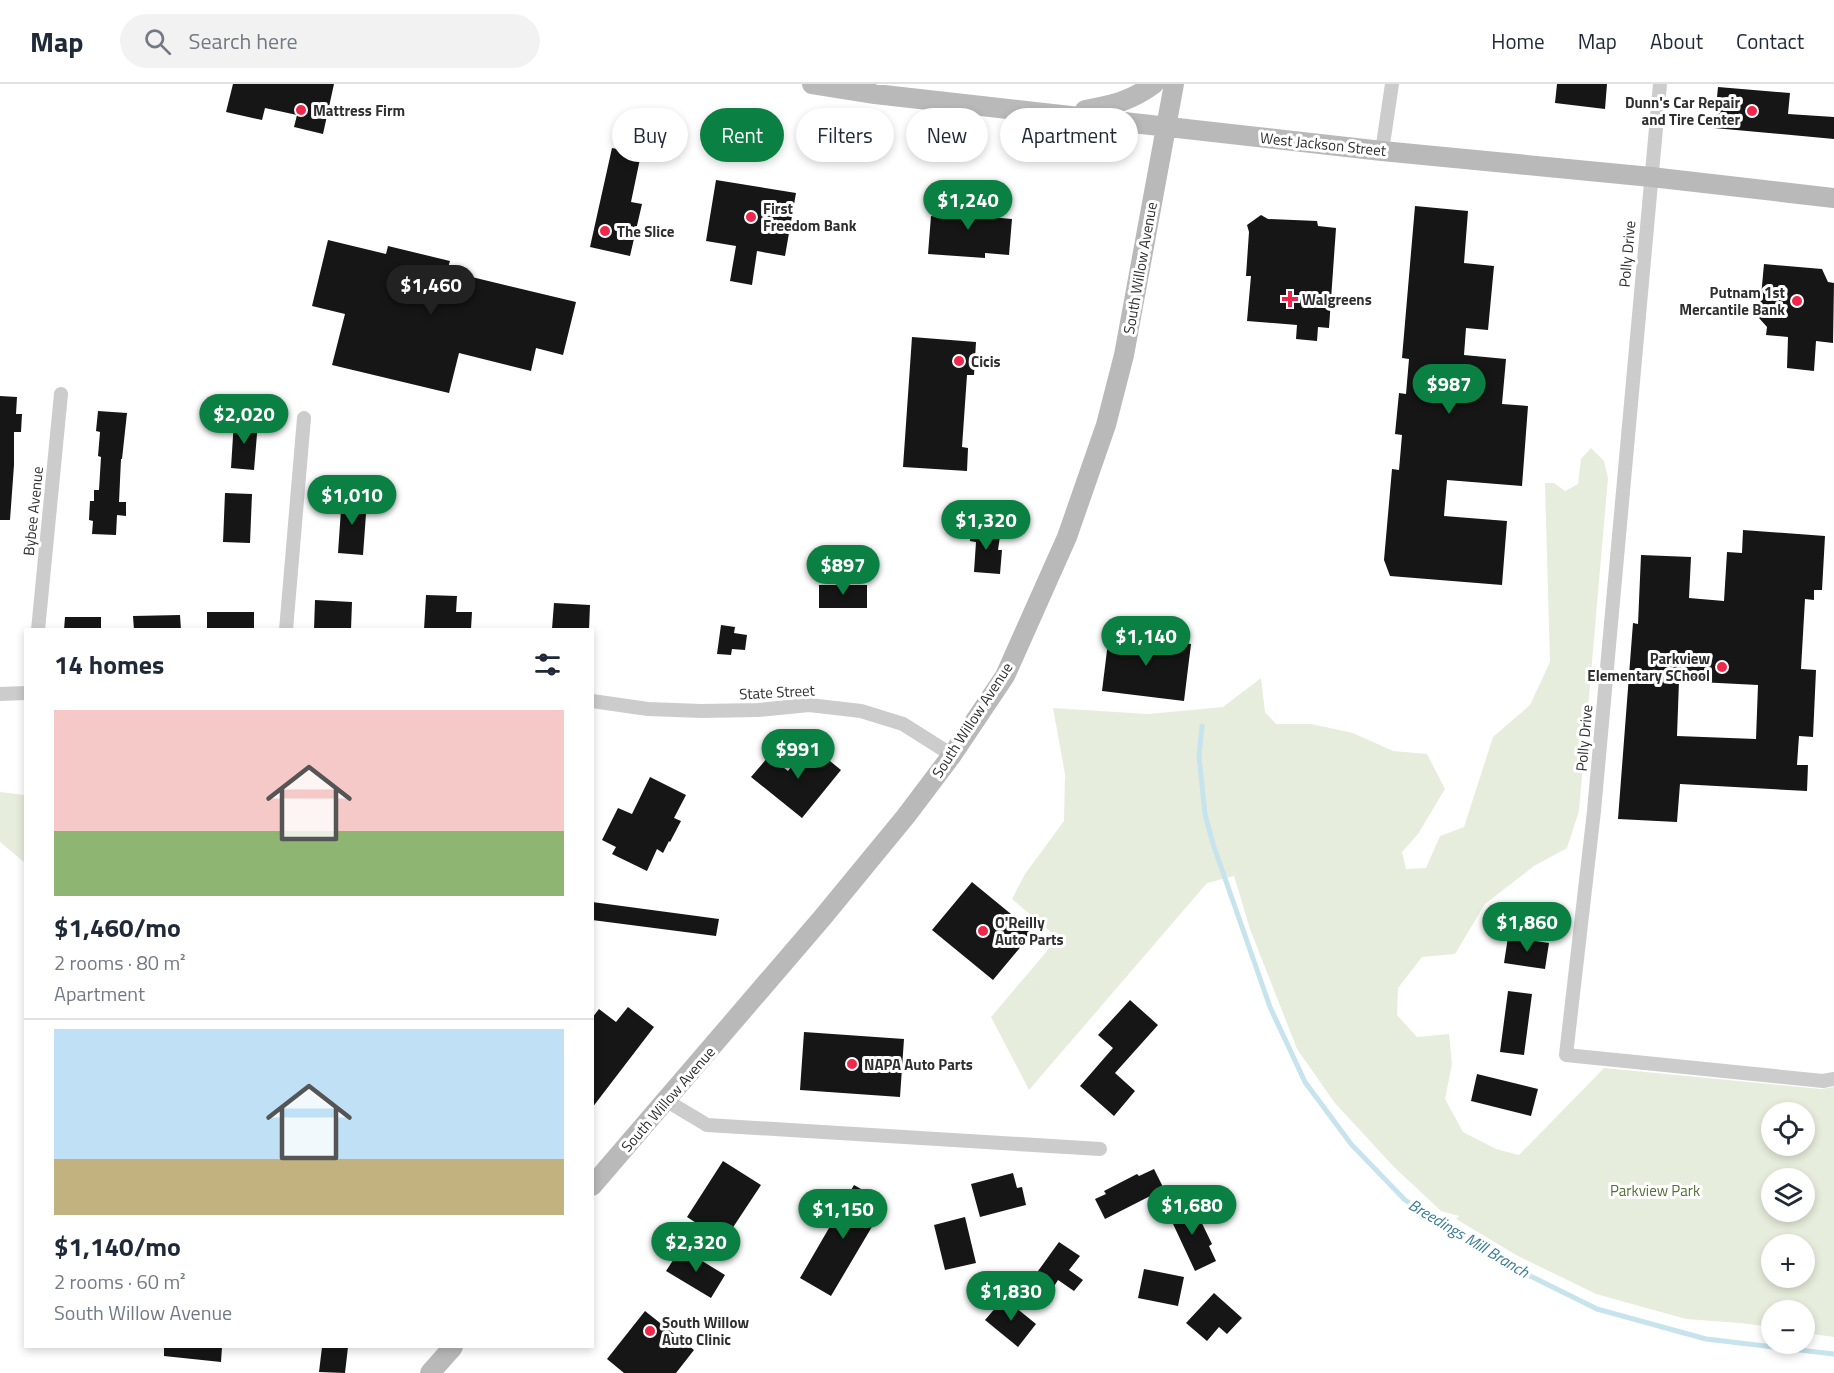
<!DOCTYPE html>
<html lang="en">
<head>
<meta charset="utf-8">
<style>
	:root { --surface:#fff; --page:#f2f2f3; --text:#1f2937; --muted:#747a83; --line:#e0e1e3; --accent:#0b8043 }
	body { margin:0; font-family:"Titillium Web",sans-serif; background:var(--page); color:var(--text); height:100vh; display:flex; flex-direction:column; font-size:22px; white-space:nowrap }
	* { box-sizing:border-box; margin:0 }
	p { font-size:20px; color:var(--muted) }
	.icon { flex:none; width:33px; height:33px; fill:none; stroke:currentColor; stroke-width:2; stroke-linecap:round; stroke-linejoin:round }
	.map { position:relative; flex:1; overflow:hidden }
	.drawer { position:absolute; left:24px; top:544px; width:570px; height:720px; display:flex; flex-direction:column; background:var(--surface); border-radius:0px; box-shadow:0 3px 9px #0003 }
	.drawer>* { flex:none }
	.banner { position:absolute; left:612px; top:24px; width:570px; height:54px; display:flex; gap:12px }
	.controls { position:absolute; left:1761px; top:1018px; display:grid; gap:12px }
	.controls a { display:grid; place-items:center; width:54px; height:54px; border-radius:50%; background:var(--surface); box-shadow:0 3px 9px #0003; font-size:30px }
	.price { position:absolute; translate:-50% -51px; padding:0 14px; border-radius:21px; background:var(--accent); color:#fff; font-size:20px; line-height:39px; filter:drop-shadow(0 2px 3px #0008) }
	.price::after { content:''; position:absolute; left:50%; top:36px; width:18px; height:14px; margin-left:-9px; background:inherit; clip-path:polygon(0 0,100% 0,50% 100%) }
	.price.selected { background:#222; color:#fff }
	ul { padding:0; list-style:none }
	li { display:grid; align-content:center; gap:12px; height:318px; padding:0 30px }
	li+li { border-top:2px solid var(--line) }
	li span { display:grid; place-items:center; height:186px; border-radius:0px; color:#555 }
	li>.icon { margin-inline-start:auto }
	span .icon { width:108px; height:108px; fill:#fffc; stroke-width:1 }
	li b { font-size:26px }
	h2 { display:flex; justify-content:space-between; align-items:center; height:72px; padding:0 30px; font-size:26px }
	.chip { padding:0 21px; border-radius:27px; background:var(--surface); box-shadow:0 3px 9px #0003; font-size:21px; line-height:54px }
	.chip.selected { background:var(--accent); color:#fff }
	header { display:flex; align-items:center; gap:36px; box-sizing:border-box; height:84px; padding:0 30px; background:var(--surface); border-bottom:2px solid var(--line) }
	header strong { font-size:28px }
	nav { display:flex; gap:33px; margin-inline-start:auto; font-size:21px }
	.search { width:420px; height:54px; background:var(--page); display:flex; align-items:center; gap:15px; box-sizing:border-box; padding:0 21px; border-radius:33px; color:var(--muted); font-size:22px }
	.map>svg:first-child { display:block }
</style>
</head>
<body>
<header>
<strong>Map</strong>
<div class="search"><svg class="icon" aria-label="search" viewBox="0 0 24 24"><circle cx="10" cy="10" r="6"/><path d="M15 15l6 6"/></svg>Search here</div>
<nav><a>Home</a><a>Map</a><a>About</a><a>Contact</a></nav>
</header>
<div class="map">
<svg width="1834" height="1289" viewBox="0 0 1834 1289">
	<rect width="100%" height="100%" fill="#fff"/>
	<path fill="#e7eddc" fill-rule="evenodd" d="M1591 364 1604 377 1608 394 1579 727 1567 764 1534 782 1485 820 1455 870 1422 873 1398 904 1397 931 1417 953 1449 950 1452 980 1445 1015 1463 1048 1496 1065 1519 1071 1604 984 1821 1005 1834 1003V1253L1805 1249 1804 1227H1772L1771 1243 1740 1239 1686 1235 1596 1210 1516 1171 1456 1135 1459 1132 1441 1127 1393 1082 1334 1018 1297 965 1250 845 1234 792 1207 799 1029 1006 991 933 1058 854 1012 815 1025 790 1064 737 1065 690 1053 624 1148 630 1223 623 1261 594 1265 628 1276 640H1311L1353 649 1393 667 1427 670 1445 705 1418 750 1402 768 1406 785 1426 784 1440 752 1464 743 1493 653 1530 621 1550 578 1545 399H1554L1565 407 1578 400 1581 375ZM1772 1029H1804V1062H1772ZM1772 1095H1804V1128H1772ZM1772 1161H1804V1194H1772Z
		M0 708 25 711V779L0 758Z"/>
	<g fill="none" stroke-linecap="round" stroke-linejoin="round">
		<path stroke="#c7e3ee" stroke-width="5" d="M1202 642 1199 672 1205 730 1213 760 1270 923 1305 998 1351 1060 1405 1116 1500 1177 1597 1225 1706 1255 1834 1270"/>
	</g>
	<path fill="#161616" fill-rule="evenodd" d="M233 0H334L323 50 294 43 297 31 265 24 262 36 226 28Z
		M1557 0H1607L1605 25 1555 19Z
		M1718 3 1790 9 1788 30 1834 33V55L1714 44Z
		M612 64 641 70 631 118 642 120 630 172 590 163Z
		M716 96 796 109 785 172 757 167 752 201 730 197 736 162 706 157Z
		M942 112 980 115 979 132 1012 135 1009 171 985 169V174L928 170 931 132 940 133Z
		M1415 122 1468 127 1464 179 1494 182 1488 246 1466 244 1464 271 1506 275 1502 320 1528 322 1522 402 1447 396 1444 432 1507 437 1502 501 1390 492 1384 476 1392 385 1399 386 1402 351 1395 350 1399 309 1406 310 1409 275 1402 274Z
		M1261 131 1268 135 1317 137 1318 142 1336 144 1329 244 1318 243 1317 257 1296 255 1297 241 1247 237 1251 192H1246L1249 148 1247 141Z
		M328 156 386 170 388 162 450 177 447 187 576 218 563 271 536 264 531 287 459 269 449 309 332 281 345 230 312 222Z
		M1764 180 1822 185 1828 198 1834 199 1833 259 1816 257 1814 287 1787 284 1788 253 1766 251 1767 243 1759 234Z
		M912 253 976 258 974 291H967L962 363 968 364 967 387 903 383Z
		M0 312 17 313 16 330H22L21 348H14V381L10 436H0Z
		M98 327 127 329 122 375H121L119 418H126V432L117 431 116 451 92 450 93 437 89 436 90 417H94V406H99L101 373 98 372 100 348 96 347Z
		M234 336 258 338 254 386 231 384Z
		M225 409 252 410 250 459 223 458Z
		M342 411 363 412 362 430H366L363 471 338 469Z
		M971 444 992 445V451L1000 452 998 466H1002L1000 490 974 488 976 458 970 457Z
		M1743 446 1825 452 1822 506H1814V516L1805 515 1801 585 1816 586 1813 653 1799 652 1797 681H1808L1807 707 1680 700 1677 738 1618 735 1633 539 1638 540 1641 471 1691 473 1689 514 1724 517 1727 468 1742 469ZM1679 597 1758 601 1756 655 1677 652Z
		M819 501H867V524H819Z
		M426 511 457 512 456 528H472L471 545 424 546Z
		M315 516 352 518 351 546H314Z
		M554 519 590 521 589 546 552 545Z
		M207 528H254V546H207Z
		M180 531 181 546H134L133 532Z
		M65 533H101V546H64Z
		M721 541 735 543 734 549 747 551 745 566 732 565 731 571 717 570Z
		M1109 550 1191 560 1184 617 1102 607Z
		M809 660 841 686 802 734 751 693 769 672 788 687Z
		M650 693 686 711 674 734 681 737 670 758 669 757 663 769 657 765 647 787 612 770 616 763 602 756 618 724 632 730Z
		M972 798 1033 848 993 896 932 846Z
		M592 818 719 835 716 852 592 836Z
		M1508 853 1549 859 1545 885 1504 879Z
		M1508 907 1532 910 1524 971 1500 968Z
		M1130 916 1158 941 1115 989 1135 1007 1114 1032 1080 1002 1113 964 1098 951Z
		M628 923 654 943 592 1024V934L599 925 616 938Z
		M804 948 904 955 900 1013 800 1006Z
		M1477 990 1538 1005 1531 1032 1471 1017Z
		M723 1077 761 1101 724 1157 687 1133Z
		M1154 1085 1164 1105 1105 1135 1095 1115 1106 1110 1104 1107 1137 1090 1139 1092Z
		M1013 1089 1017 1104 1022 1103 1026 1121 980 1133 971 1100Z
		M854 1101 886 1119 831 1212 800 1194Z
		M1187 1117 1192 1128 1196 1127 1212 1160 1209 1162 1216 1177 1195 1187 1167 1127Z
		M965 1133 976 1179 945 1186 934 1141Z
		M1059 1158 1080 1172 1069 1186 1083 1196 1074 1207 1058 1196 1051 1207 1033 1194Z
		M681 1164 725 1191 711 1214 666 1187Z
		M1144 1185 1184 1193 1178 1222 1138 1214Z
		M1214 1209 1242 1234 1227 1250 1219 1243 1207 1257 1186 1239Z
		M1004 1214 1036 1240 1018 1263 985 1236Z
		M645 1227 694 1266 676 1289H624L607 1275Z
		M164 1263H222L221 1278 164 1272Z
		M322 1263H348L345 1289 319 1288Z"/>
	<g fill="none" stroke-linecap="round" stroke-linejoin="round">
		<path stroke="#ccc" stroke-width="14" d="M1660 0 1594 727 1566 971 1823 997 1834 995
			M1382 67 1392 0
			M38 546 61 310
			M286 546 304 334
			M0 610 26 609
			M592 617 648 625 701 627 758 626 809 621 861 627 903 640 952 671
			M667 1017 707 1041 1100 1065"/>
		<path stroke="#b9b9b9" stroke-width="20" d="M812 0 875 10 1382 67 1651 93 1834 114
			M1085 26C1113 21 1131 17 1154 0
			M592 1102 823 833 906 732 952 671 1005 592 1067 453 1106 341 1124 271 1174 0
			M430 1289 453 1263"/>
	</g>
	<g fill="#f0274b" stroke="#fff" stroke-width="2">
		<circle cx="301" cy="26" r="6"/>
		<circle cx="1752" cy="27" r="6"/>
		<circle cx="751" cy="133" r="6"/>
		<circle cx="605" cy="147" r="6"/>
		<path d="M1287 206h6v6h6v6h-6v6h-6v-6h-6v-6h6z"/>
		<circle cx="1797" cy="217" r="6"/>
		<circle cx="959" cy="277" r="6"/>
		<circle cx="1722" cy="583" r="6"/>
		<circle cx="983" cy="847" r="6"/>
		<circle cx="852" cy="980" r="6"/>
		<circle cx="650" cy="1247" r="6"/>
	</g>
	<g text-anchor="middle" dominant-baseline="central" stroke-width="6" stroke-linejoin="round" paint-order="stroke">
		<g font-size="15" font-weight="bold" fill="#2f2f2f" stroke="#fff" text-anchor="start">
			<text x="1740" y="18" text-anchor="end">Dunn's Car Repair<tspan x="1740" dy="17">and Tire Center</tspan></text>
			<text x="313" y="26">Mattress Firm</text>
			<text x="763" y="124">First<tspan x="763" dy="17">Freedom Bank</tspan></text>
			<text x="617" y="147">The Slice</text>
			<text x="1785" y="208" text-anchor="end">Putnam 1st<tspan x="1785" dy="17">Mercantile Bank</tspan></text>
			<text x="1302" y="215">Walgreens</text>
			<text x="971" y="277">Cicis</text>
			<text x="1710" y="574" text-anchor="end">Parkview<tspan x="1710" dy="17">Elementary SChool</tspan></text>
			<text x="995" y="838">O'Reilly<tspan x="995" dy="17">Auto Parts</tspan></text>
			<text x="864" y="980">NAPA Auto Parts</text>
			<text x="662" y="1238">South Willow<tspan x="662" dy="17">Auto Clinic</tspan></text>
		</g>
		<g font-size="15" fill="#2f2f2f" stroke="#fff">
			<text transform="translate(1323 60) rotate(6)">West Jackson Street</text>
			<text transform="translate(1627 170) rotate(-85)">Polly Drive</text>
			<text transform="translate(1140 184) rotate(-80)">South Willow Avenue</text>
			<text transform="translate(33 427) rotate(-84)">Bybee Avenue</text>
			<text transform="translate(777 608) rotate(-3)">State Street</text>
			<text transform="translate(972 636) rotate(-57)">South Willow Avenue</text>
			<text transform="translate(1584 654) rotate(-85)">Polly Drive</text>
			<text transform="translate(668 1015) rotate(-49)">South Willow Avenue</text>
		</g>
		<g font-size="15" fill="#576e39" stroke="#fff">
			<text x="1655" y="1106">Parkview Park</text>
		</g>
		<g font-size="16" font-style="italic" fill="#387b96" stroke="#fff">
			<text transform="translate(1469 1154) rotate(31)">Breedings Mill Branch</text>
		</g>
	</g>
</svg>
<div class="controls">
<a><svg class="icon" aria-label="locate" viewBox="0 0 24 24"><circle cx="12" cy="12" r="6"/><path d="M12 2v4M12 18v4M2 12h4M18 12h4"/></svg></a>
<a><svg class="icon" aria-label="layers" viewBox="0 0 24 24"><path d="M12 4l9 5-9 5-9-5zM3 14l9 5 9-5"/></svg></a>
<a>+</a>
<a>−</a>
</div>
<b class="price" style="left:968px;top:147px">$1,240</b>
<b class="price selected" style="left:431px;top:232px">$1,460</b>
<b class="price" style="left:1449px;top:331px">$987</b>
<b class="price" style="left:244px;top:361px">$2,020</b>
<b class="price" style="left:352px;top:442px">$1,010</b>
<b class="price" style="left:986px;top:467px">$1,320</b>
<b class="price" style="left:843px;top:512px">$897</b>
<b class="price" style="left:1146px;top:583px">$1,140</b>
<b class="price" style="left:798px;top:696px">$991</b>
<b class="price" style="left:1527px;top:869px">$1,860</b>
<b class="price" style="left:1192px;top:1152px">$1,680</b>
<b class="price" style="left:843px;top:1156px">$1,150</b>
<b class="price" style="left:696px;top:1189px">$2,320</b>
<b class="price" style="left:1011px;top:1238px">$1,830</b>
<div class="banner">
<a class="chip">Buy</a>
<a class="chip selected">Rent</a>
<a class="chip">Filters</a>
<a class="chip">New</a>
<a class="chip">Apartment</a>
</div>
<section class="drawer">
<h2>14 homes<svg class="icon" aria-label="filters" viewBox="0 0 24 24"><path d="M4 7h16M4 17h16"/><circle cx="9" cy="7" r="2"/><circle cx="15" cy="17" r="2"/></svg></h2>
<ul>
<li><span style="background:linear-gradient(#f6c9c9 65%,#8fb573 0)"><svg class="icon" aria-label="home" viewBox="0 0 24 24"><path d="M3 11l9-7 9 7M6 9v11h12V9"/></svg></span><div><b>$1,460/mo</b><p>2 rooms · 80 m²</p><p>Apartment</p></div></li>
<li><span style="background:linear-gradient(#bfe0f5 70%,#c2b280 0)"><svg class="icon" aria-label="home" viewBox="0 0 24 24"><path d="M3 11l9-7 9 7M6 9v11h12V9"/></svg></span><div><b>$1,140/mo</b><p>2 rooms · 60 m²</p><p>South Willow Avenue</p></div></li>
</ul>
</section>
</div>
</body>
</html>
